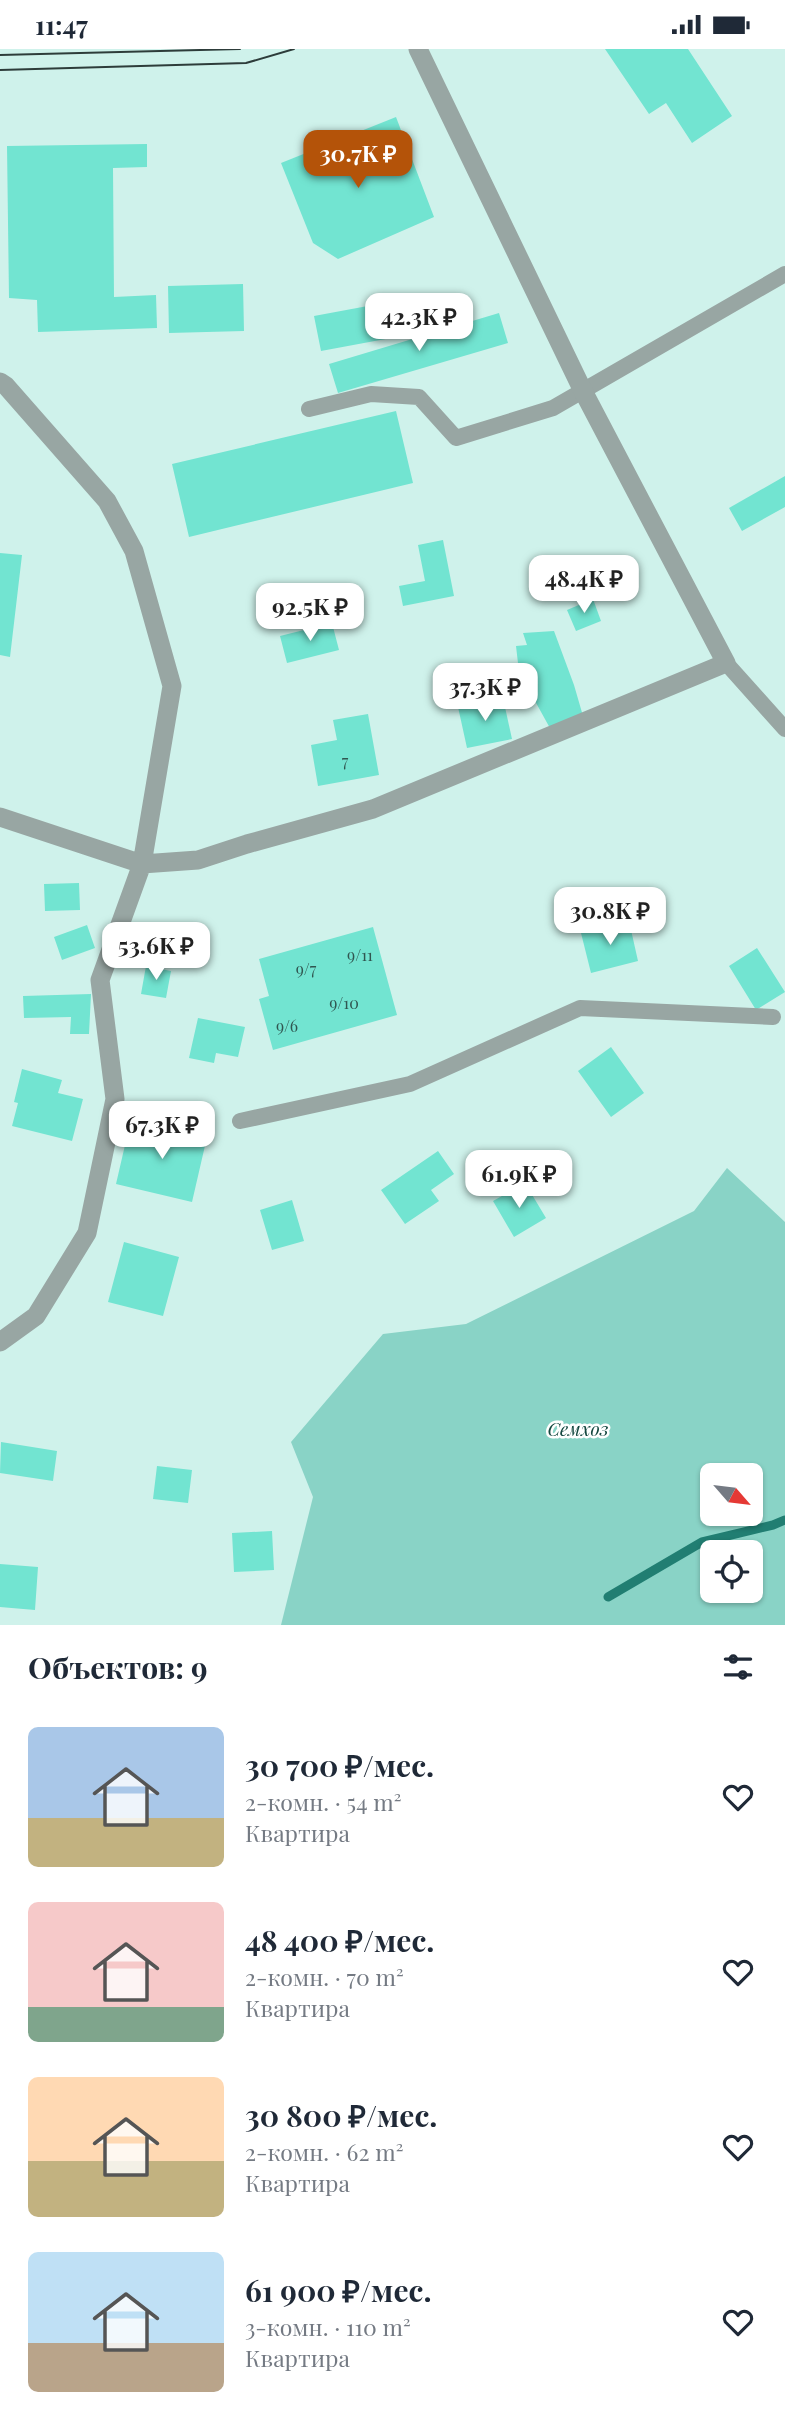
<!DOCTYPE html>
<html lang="ru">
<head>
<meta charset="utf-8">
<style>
	:root { --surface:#fff; --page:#f2f2f3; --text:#1f2937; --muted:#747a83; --accent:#b45309 }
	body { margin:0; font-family:"Playfair Display",serif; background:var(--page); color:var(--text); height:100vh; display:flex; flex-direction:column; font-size:26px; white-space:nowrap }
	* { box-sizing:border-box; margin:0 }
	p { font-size:23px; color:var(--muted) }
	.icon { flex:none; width:38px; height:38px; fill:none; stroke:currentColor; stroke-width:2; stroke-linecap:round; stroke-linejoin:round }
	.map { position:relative; height:1576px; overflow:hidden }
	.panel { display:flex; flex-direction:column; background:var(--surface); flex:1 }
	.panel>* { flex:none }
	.needle { width:46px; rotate:118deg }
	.fabs { position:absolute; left:700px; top:1414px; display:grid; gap:14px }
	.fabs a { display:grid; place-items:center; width:63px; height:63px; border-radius:10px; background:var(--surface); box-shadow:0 2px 5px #0004; font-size:35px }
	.price { position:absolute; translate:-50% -60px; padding:0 16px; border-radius:14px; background:#fff; color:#222; font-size:23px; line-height:46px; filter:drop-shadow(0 2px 4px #0008) }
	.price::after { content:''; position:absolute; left:50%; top:42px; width:21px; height:16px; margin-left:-10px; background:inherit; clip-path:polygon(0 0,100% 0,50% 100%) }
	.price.current { background:var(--accent); color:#fff }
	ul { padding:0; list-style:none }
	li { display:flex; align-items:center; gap:21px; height:175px; padding:0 28px }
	li span { display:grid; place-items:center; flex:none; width:196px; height:140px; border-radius:10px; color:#555 }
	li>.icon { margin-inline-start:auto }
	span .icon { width:84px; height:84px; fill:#fffc; stroke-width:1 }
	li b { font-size:30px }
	h2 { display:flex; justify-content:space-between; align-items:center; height:84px; padding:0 28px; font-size:30px }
	.status { display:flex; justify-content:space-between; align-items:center; height:49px; padding:0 35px; background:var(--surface); direction:ltr }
	.status svg { height:19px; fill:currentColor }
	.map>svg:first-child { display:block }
</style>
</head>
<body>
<div class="status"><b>11:47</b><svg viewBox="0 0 49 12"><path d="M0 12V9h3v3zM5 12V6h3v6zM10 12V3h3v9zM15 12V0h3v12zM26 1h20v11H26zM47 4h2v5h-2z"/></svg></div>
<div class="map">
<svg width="785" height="1576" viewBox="0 0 785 1576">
	<rect width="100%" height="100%" fill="#cff2eb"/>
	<path fill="#89d3c6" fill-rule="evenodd" d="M727 1119 785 1173V1576H281L313 1448 291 1393 383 1285 466 1275 694 1162ZM712 1426H751V1465H712ZM712 1503H751V1542H712Z"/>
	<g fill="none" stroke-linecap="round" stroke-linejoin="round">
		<path stroke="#217e72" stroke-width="9" d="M608 1548 702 1493 773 1476 785 1471"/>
	</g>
	<path fill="#72e4d1" d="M605 0H688L732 67 692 94 666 54 649 65Z
		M396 68 434 168 338 210 313 194 281 114Z
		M147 95V118L113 119 114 248 156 246 157 279 38 283 37 251 9 249 7 97Z
		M243 235 244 282 169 284 168 237Z
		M400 251 407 286 321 302 314 267Z
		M499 264 508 294 338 344 329 315Z
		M396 362 413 434 189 488 172 415Z
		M785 427V458L742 482 729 459Z
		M443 491 454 547 403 557 399 537 425 532 418 496Z
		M0 504 22 506 10 608 0 606Z
		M593 550 601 572 576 582 567 561Z
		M332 574 339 601 287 614 280 587Z
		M554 582 574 636 583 667 551 681 535 652 523 657 516 597 527 596 523 584Z
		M503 649 512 690 467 699 458 658Z
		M368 665 379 726 318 737 311 696 337 691 333 671Z
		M79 834 80 861 45 862 44 835Z
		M629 872 638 912 591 924 581 884Z
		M87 876 95 899 62 911 54 888Z
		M373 878 397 966 273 1001 259 950 269 947 259 910Z
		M757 899 785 943 756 961 729 917Z
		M146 917 171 922 166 949 141 945Z
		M91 945 89 985H70L71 968 24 969 23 947Z
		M198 969 245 978 238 1008 216 1004 214 1014 189 1009Z
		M611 998 644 1044 611 1068 578 1022Z
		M22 1020 62 1031 58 1044 83 1050 72 1092 12 1077 18 1054 14 1053Z
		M131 1070 207 1088 192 1153 116 1135Z
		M438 1102 454 1125 431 1141 439 1152 405 1175 381 1141Z
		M525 1134 546 1169 514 1188 493 1152Z
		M292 1151 304 1192 272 1201 260 1161Z
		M124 1193 179 1208 163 1267 108 1253Z
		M1 1393 57 1402 53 1432 0 1424Z
		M157 1417 192 1421 188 1454 153 1450Z
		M272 1482 274 1521 234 1523 232 1484Z
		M0 1515 38 1518 35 1561 0 1558Z"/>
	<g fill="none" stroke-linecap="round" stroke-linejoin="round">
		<path stroke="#98a6a3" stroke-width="16" d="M309 360 371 345 419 348 456 389 553 359 785 225
			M726 614 785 680
			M240 1072 410 1035 580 959 773 968"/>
		<path stroke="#98a6a3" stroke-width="19" d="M0 333 6 337 107 452 134 502 172 637 142 815 100 931 115 1050 87 1184 36 1267 0 1293
			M0 768 142 815 198 811 247 795 373 760 726 614 583 342 418 0"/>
		<path stroke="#2d3c3a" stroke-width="2" d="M0 6 240 0
			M0 21 246 14 294 0"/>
	</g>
	<g text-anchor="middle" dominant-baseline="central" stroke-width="5" stroke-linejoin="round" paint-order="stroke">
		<g font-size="16" fill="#305650">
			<text x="345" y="711">7</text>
			<text x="360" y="905">9/11</text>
			<text x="306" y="919">9/7</text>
			<text x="344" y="953">9/10</text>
			<text x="287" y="976">9/6</text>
		</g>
		<g font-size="19" font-style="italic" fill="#13473f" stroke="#fff">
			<text x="578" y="1379">Семхоз</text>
		</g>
	</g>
</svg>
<div class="fabs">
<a><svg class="needle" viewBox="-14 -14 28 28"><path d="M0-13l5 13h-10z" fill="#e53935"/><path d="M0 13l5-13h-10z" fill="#747a83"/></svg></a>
<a><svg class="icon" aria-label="locate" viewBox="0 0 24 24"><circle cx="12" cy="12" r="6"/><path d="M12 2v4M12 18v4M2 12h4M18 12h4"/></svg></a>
</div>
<b class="price current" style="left:358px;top:141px">30.7K ₽</b>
<b class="price" style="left:419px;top:304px">42.3K ₽</b>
<b class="price" style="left:584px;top:566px">48.4K ₽</b>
<b class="price" style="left:310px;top:594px">92.5K ₽</b>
<b class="price" style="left:485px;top:674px">37.3K ₽</b>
<b class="price" style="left:610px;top:898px">30.8K ₽</b>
<b class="price" style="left:156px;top:933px">53.6K ₽</b>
<b class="price" style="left:162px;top:1112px">67.3K ₽</b>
<b class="price" style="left:519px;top:1161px">61.9K ₽</b>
</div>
<section class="panel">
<h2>Объектов: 9<svg class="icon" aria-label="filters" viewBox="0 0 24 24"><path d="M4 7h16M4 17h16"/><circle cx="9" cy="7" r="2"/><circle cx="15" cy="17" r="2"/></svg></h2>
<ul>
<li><span style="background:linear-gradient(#a9c7e8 65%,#c2b280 0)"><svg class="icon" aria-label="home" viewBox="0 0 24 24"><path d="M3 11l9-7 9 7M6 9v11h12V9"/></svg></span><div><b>30 700 ₽/мес.</b><p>2-комн. · 54 m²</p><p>Квартира</p></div><svg class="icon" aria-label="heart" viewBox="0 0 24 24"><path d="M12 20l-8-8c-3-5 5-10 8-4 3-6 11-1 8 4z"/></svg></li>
<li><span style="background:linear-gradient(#f6c9c9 75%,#7fa58c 0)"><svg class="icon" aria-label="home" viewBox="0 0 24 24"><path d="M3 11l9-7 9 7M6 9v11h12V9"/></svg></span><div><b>48 400 ₽/мес.</b><p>2-комн. · 70 m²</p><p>Квартира</p></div><svg class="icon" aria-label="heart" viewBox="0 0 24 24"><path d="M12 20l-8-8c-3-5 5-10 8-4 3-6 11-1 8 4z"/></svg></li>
<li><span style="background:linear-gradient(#ffd9b3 60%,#c2b280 0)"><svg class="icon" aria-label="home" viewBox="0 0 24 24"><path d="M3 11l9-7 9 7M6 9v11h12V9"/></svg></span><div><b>30 800 ₽/мес.</b><p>2-комн. · 62 m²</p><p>Квартира</p></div><svg class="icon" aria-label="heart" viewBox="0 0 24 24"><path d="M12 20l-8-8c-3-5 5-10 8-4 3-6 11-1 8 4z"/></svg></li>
<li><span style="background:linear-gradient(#bfe0f5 65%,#b9a48a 0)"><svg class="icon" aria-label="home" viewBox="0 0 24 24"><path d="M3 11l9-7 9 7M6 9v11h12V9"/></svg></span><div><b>61 900 ₽/мес.</b><p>3-комн. · 110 m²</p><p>Квартира</p></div><svg class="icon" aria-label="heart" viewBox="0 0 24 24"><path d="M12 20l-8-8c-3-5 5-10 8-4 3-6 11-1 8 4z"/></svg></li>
</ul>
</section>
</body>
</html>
